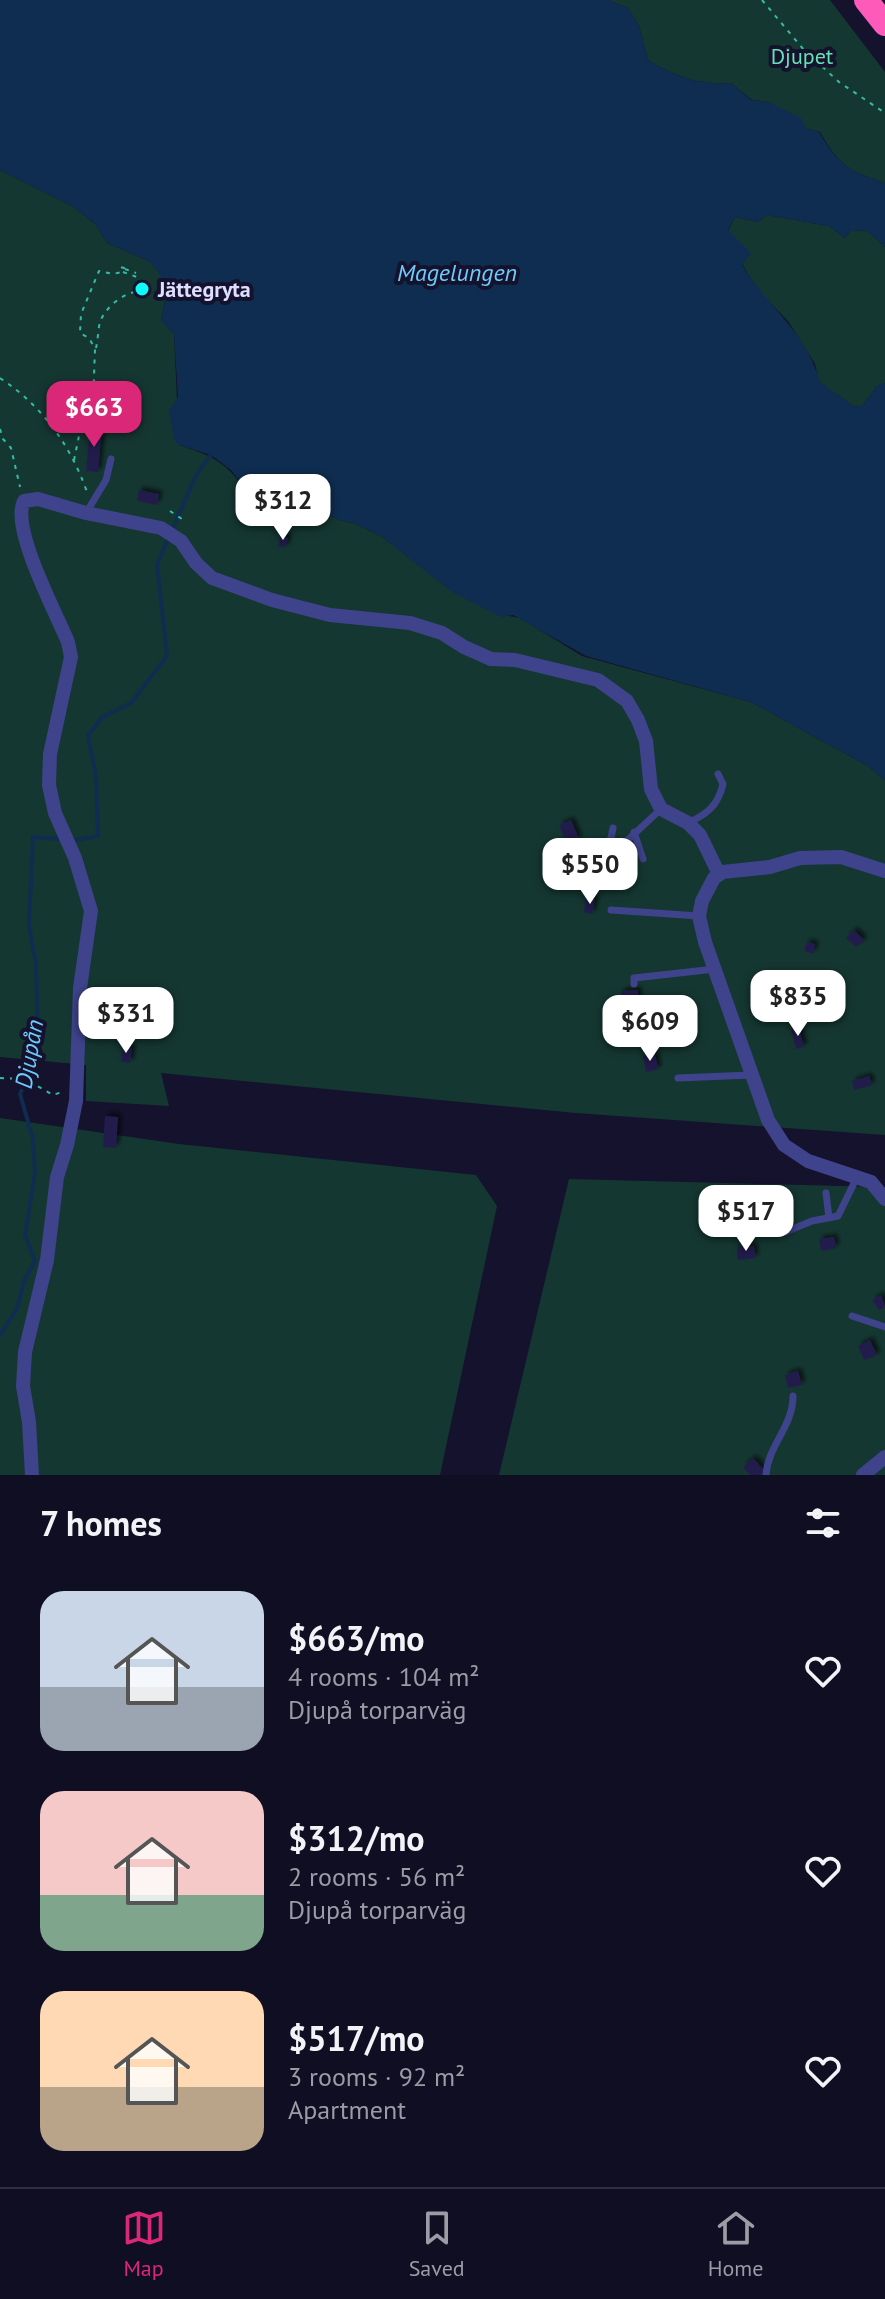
<!DOCTYPE html>
<html lang="en">
<head>
<meta charset="utf-8">
<style>
	:root { --surface:#0f0e22; --page:#18172a; --text:#f1f3f6; --muted:#9b9ca5; --line:#2f2e40; --accent:#db2777 }
	body { margin:0; font-family:"PT Sans",sans-serif; background:var(--page); color:var(--text); height:100vh; display:flex; flex-direction:column; font-size:30px; white-space:nowrap }
	* { box-sizing:border-box; margin:0 }
	p { font-size:26px; color:var(--muted) }
	.icon { flex:none; width:44px; height:44px; fill:none; stroke:currentColor; stroke-width:2; stroke-linecap:round; stroke-linejoin:round }
	.map { position:relative; height:1475px; overflow:hidden }
	.details { display:flex; flex-direction:column; background:var(--surface); flex:1 }
	.details>* { flex:none }
	.price { position:absolute; translate:-50% -68px; padding:0 18px; border-radius:16px; background:#fff; color:#222; font-size:26px; line-height:52px; filter:drop-shadow(0 2px 4px #0008) }
	.price::after { content:''; position:absolute; left:50%; top:48px; width:24px; height:18px; margin-left:-12px; background:inherit; clip-path:polygon(0 0,100% 0,50% 100%) }
	.price.on { background:var(--accent); color:#fff }
	ul { padding:0; list-style:none }
	li { display:flex; align-items:center; gap:24px; height:200px; padding:0 40px }
	li span { display:grid; place-items:center; flex:none; width:224px; height:160px; border-radius:24px; color:#555 }
	li>.icon { margin-inline-start:auto }
	span .icon { width:96px; height:96px; fill:#fffc; stroke-width:1 }
	li b { font-size:34px }
	h2 { display:flex; justify-content:space-between; align-items:center; height:96px; padding:0 40px; font-size:34px }
	.tabs { display:flex; justify-content:space-around; align-items:center; height:112px; border-top:2px solid var(--line); background:var(--surface); font-size:22px; color:var(--muted) }
	.tabs a { display:grid; justify-items:center; gap:4px }
	.tabs .on { color:var(--accent) }
	.map>svg:first-child { display:block }
</style>
</head>
<body>
<div class="map">
<svg width="885" height="1475" viewBox="0 0 885 1475">
	<defs>
		<filter id="shadow"><feDropShadow dx="3.5" dy="-3.5" stdDeviation="2" flood-color="#0009"/></filter>
	</defs>
	<rect width="100%" height="100%" fill="#14122d"/>
	<path fill="#153732" d="M608 0H830L885 72V183C848 170 840 167 820 132L807 129 768 102 752 100 731 83C699 85 675 77 648 60L639 26 628 8Z
		M0 170 74 207 96 225 107 243 149 261 161 275 167 291 161 320 174 334 179 445C216 457 225 462 248 493L314 506 339 520 356 524 381 536 436 578 494 613 520 618 582 656 751 702 868 766 885 780V1135L576 1113 161 1073 169 1106 86 1101V1065L0 1057Z
		M767 215 829 226 845 238 851 230 868 231 885 247V383L876 387 862 407 853 406 819 382 815 364 788 321 757 289 742 264 728 231 735 217 758 222Z
		M0 1118 179 1144 476 1175 497 1206 440 1475H0Z
		M569 1179 885 1187V1475H499Z"/>
	<path fill="#0e2d50" d="M0 0H608L628 8 639 26 648 60C675 77 699 85 731 83L751 100 768 102 801 118 807 129 819 132C840 167 848 170 885 183V247L868 231 851 230 845 238 829 226 767 215 758 222 735 217 728 230 751 253 742 265C768 307 806 332 820 382L853 406 862 407 876 387 885 383V780L868 766 751 702 586 656 513 615 501 617 452 592 381 536 356 524 339 520 314 506 248 493 231 470 211 455 179 445 174 440 169 411 178 397 174 335 161 320 167 291 160 275 149 261 107 243 96 225 74 207 0 170Z"/>
	<g fill="none" stroke-linecap="round" stroke-linejoin="round">
		<path stroke="#0e2d50" stroke-width="4" d="M173 528 196 475 211 455
			M75 840 98 836 96 777 88 736 102 717 131 703 167 656 157 564 167 541
			M0 1335 17 1309 24 1281 35 1261 25 1235 35 1174 33 1139 20 1094 31 1069 38 1034 36 964 29 926 33 837 61 839"/>
	</g>
	<path fill="#231e4e" filter="url(#shadow)" d="M90 426 102 427 98 472 86 471Z
		M139 490 159 494 157 505 137 501Z
		M281 536 288 538 285 548 278 546Z
		M571 820 579 839 567 844 559 825Z
		M587 897 595 899 592 914 584 912Z
		M854 930 864 940 856 947 846 938Z
		M807 942 815 944 813 954 804 951Z
		M638 990 639 1012 622 1013 621 991Z
		M799 1028 804 1047 796 1049 791 1030Z
		M123 1047 132 1048 130 1063 121 1062Z
		M655 1054 658 1069 646 1072 643 1056Z
		M869 1076 872 1085 854 1090 852 1081Z
		M105 1116 118 1117 116 1148 103 1147Z
		M834 1237 836 1248 821 1251 819 1239Z
		M754 1246 755 1258 738 1260 737 1247Z
		M881 1295 885 1307 879 1310 872 1300Z
		M870 1340 877 1355 864 1360 858 1346Z
		M798 1371 802 1385 788 1388 785 1375Z
		M753 1458 765 1471 761 1475H750L743 1467Z"/>
	<g fill="none" stroke-linecap="round" stroke-linejoin="round">
		<path stroke="#32bea6" stroke-width="2" stroke-dasharray="4 6" stroke-linecap="butt" d="M762 0 804 50 839 82 885 113
			M125 269 136 273
			M123 272 137 277 145 288
			M96 348C98 340 98 329 100 322 105 308 122 294 135 292
			M0 378C42 406 70 444 87 492
			M0 429 3 439 11 448 20 487
			M74 460 80 431 93 402 95 349 89 338 80 333 81 314 99 271 113 274 122 272 124 268 116 266
			M170 511 182 519
			M0 1078 25 1079 53 1095 62 1092"/>
		<path stroke="#3e438b" stroke-width="7" d="M86 513 106 480 111 459
			M688 823C707 814 718 806 723 784L718 774
			M634 832 643 859
			M598 862 611 838 613 828
			M584 867 604 862 661 809
			M611 910 699 916
			M634 984V978L715 969
			M678 1078 751 1075
			M826 1193 829 1218
			M785 1232 812 1221 838 1216 857 1177
			M852 1316 885 1327
			M766 1475C768 1445 793 1427 793 1396"/>
		<path stroke="#3e438b" stroke-width="14" d="M885 871 841 857 800 858 770 867 723 872 714 878 702 901 699 916 705 942 768 1120 784 1145 808 1161 871 1182 885 1199
			M32 1475 29 1422 23 1386 25 1352 47 1260 57 1177 67 1145 76 1101 80 988 91 911 75 858 55 813 49 785 50 754 71 657 68 642C56 613 10 527 24 501L38 499 86 513 161 528 181 541 196 563 212 578 272 600 330 615 410 623 442 633 464 647 491 659 515 660 598 680 627 701 638 720 646 741 651 789 661 809 688 823 700 835 719 874
			M863 1475 885 1457"/>
		<path stroke="#fd5aba" stroke-width="24" d="M866 0 885 24"/>
	</g>
	<circle fill="#0cfcfa" stroke="#14122d" stroke-width="3" cx="142" cy="289" r="8"/>
	<g text-anchor="middle" dominant-baseline="central" stroke-width="8" stroke-linejoin="round" paint-order="stroke">
		<g font-size="22" fill="#68e0b5" stroke="#14122d">
			<text x="802" y="56">Djupet</text>
		</g>
		<g font-size="22" font-weight="bold" fill="#dedeff" stroke="#14122d" text-anchor="start">
			<text x="158" y="289">Jättegryta</text>
		</g>
		<g font-size="24" font-style="italic" fill="#6dcbfd" stroke="#14122d">
			<text x="457" y="272">Magelungen</text>
			<text transform="translate(29 1054) rotate(-80)">Djupån</text>
		</g>
	</g>
</svg>
<b class="price on" style="left:94px;top:449px">$663</b>
<b class="price" style="left:283px;top:542px">$312</b>
<b class="price" style="left:590px;top:906px">$550</b>
<b class="price" style="left:798px;top:1038px">$835</b>
<b class="price" style="left:126px;top:1055px">$331</b>
<b class="price" style="left:650px;top:1063px">$609</b>
<b class="price" style="left:746px;top:1253px">$517</b>
</div>
<section class="details">
<h2>7 homes<svg class="icon" aria-label="filters" viewBox="0 0 24 24"><path d="M4 7h16M4 17h16"/><circle cx="9" cy="7" r="2"/><circle cx="15" cy="17" r="2"/></svg></h2>
<ul>
<li><span style="background:linear-gradient(#c9d6e8 60%,#9aa5b1 0)"><svg class="icon" aria-label="home" viewBox="0 0 24 24"><path d="M3 11l9-7 9 7M6 9v11h12V9"/></svg></span><div><b>$663/mo</b><p>4 rooms · 104 m²</p><p>Djupå torparväg</p></div><svg class="icon" aria-label="heart" viewBox="0 0 24 24"><path d="M12 20l-8-8c-3-5 5-10 8-4 3-6 11-1 8 4z"/></svg></li>
<li><span style="background:linear-gradient(#f6c9c9 65%,#7fa58c 0)"><svg class="icon" aria-label="home" viewBox="0 0 24 24"><path d="M3 11l9-7 9 7M6 9v11h12V9"/></svg></span><div><b>$312/mo</b><p>2 rooms · 56 m²</p><p>Djupå torparväg</p></div><svg class="icon" aria-label="heart" viewBox="0 0 24 24"><path d="M12 20l-8-8c-3-5 5-10 8-4 3-6 11-1 8 4z"/></svg></li>
<li><span style="background:linear-gradient(#ffd9b3 60%,#b9a48a 0)"><svg class="icon" aria-label="home" viewBox="0 0 24 24"><path d="M3 11l9-7 9 7M6 9v11h12V9"/></svg></span><div><b>$517/mo</b><p>3 rooms · 92 m²</p><p>Apartment</p></div><svg class="icon" aria-label="heart" viewBox="0 0 24 24"><path d="M12 20l-8-8c-3-5 5-10 8-4 3-6 11-1 8 4z"/></svg></li>
</ul>
</section>
<nav class="tabs">
<a class="on"><svg class="icon" aria-label="map" viewBox="0 0 24 24"><path d="M3 6l6-2 6 2 6-2v14l-6 2-6-2-6 2zM9 4v14M15 6v14"/></svg>Map</a>
<a><svg class="icon" aria-label="saved" viewBox="0 0 24 24"><path d="M7 4h10v16l-5-4-5 4z"/></svg>Saved</a>
<a><svg class="icon" aria-label="home" viewBox="0 0 24 24"><path d="M3 11l9-7 9 7M6 9v11h12V9"/></svg>Home</a>
</nav>
</body>
</html>
